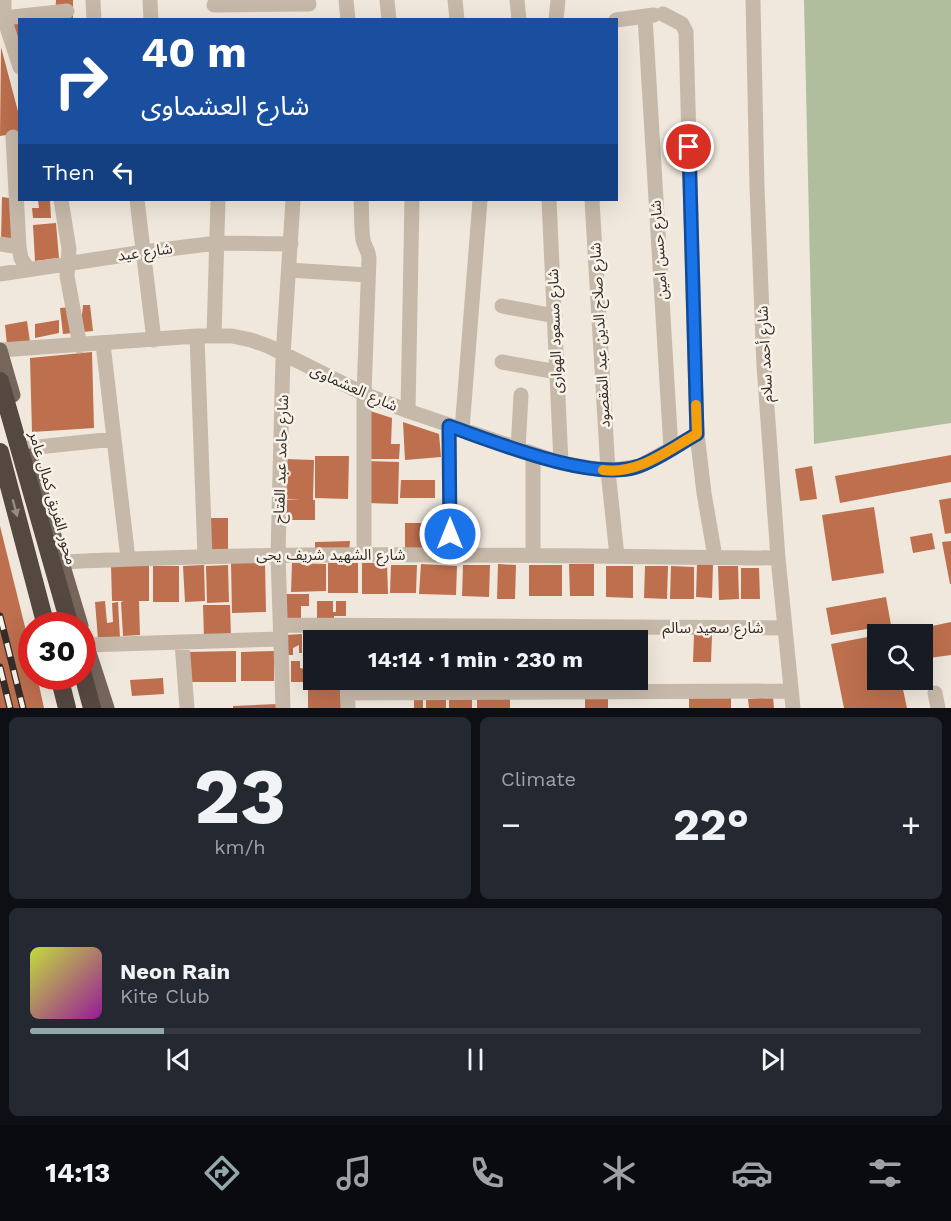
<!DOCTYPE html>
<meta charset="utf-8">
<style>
:root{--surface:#171b24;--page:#242831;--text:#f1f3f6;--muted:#9ea1a6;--line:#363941;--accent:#93a8ad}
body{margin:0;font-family:"Work Sans","Noto Sans Arabic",sans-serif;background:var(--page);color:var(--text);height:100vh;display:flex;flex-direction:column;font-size:22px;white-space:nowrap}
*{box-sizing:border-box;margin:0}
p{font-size:20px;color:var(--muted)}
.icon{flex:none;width:33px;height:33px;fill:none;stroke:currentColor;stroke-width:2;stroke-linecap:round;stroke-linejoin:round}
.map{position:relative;height:708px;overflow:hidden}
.panel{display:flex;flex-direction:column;gap:9px;padding:9px;background:#0d0f14;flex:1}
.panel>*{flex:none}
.guide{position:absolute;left:18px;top:18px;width:600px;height:183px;border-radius:0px;box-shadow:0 6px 24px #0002;background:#1a4fa0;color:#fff;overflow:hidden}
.controls{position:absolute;left:867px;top:624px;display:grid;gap:12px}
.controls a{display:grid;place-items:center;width:66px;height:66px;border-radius:0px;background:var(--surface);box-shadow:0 6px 24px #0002;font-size:30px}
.speed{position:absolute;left:18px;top:612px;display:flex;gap:12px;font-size:30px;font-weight:700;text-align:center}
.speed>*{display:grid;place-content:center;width:78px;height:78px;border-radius:50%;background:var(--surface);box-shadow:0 6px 24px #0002;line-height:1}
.speed .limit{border:9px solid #d22;background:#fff;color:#111}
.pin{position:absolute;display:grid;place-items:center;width:51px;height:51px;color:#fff;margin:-26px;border:3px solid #fff;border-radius:50%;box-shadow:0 2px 6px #0007}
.me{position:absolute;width:66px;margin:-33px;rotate:0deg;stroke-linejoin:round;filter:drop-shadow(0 0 4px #0008)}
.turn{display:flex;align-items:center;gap:21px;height:126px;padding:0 24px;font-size:27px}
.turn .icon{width:78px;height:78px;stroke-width:2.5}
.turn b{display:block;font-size:42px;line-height:51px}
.then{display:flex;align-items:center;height:57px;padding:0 24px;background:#0003;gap:12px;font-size:22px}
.big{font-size:45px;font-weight:700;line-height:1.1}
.panel .tile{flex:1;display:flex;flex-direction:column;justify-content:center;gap:9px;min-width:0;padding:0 21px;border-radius:9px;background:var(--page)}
.panel .dial{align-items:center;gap:0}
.dial b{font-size:78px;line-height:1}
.song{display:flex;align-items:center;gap:18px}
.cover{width:72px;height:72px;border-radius:9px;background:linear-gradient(135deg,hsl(70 70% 55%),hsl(300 70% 35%))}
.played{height:6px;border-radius:3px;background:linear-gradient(90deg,var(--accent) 15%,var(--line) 15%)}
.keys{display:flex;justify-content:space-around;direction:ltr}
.heat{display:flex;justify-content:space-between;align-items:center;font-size:33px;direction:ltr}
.panel .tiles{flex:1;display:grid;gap:9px;grid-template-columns:1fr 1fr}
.tile:last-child{grid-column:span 2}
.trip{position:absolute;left:303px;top:630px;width:345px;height:60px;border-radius:0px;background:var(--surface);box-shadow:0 6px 24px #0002;font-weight:700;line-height:60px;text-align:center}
.dock{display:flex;height:96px;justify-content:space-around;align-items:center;background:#090b0e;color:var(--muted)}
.dock .icon{width:42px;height:42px}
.dock .current{color:var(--accent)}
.dock b{font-size:27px;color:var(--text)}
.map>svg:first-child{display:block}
</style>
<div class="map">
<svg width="951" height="708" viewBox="0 0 951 708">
<rect width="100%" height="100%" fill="#f0e8dd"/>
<path fill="#b1be9e" d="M 804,0 L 951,0 L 951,423 L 814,444 Z"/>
<path fill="#bd6f4e" d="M 56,0 L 73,0 L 73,20 L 61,20 L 61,17 L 55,16 Z
M 20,20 L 20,52 L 9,21 Z
M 1,47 L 20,119 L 20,133 L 0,136 Z
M 2,197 L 24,200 L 23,239 L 1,240 Z
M 38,200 L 50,200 L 51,218 L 33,218 L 32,208 L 39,208 Z
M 56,223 L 59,258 L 35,261 L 33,225 Z
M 83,305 L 90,305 L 93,331 L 63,334 L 60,308 L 71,307 L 82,315 Z
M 59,320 L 59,333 L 35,338 L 35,324 Z
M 27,321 L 30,342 L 7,345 L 5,325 Z
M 92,352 L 94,428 L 32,432 L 30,358 Z
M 367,410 L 392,418 L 391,444 L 400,444 L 399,459 L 366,459 L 366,443 L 374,443 L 366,443 Z
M 403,422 L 439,434 L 441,457 L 405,460 Z
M 951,455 L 951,482 L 840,503 L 835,476 Z
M 315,456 L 349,456 L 348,499 L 315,498 Z
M 285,459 L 314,460 L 313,500 L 315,500 L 315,520 L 282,520 L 282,500 L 300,500 L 284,499 Z
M 366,461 L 399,462 L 398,504 L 366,503 Z
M 812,466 L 817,499 L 800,501 L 795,469 Z
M 401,480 L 435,480 L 435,498 L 400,498 Z
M 951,498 L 951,533 L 945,534 L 939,500 Z
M 874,507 L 884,573 L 832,581 L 822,515 Z
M 206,518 L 228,518 L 228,552 L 206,552 Z
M 405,523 L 434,523 L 434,552 L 405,552 Z
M 0,526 L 32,655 L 32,676 L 37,676 L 44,708 L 0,708 Z
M 932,533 L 935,549 L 913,553 L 910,537 Z
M 350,541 L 349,551 L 315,552 L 315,542 Z
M 951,541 L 951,584 L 950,584 L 942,542 Z
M 265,562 L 266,612 L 232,613 L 231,563 Z
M 292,563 L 326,564 L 326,591 L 291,592 Z
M 328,563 L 358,563 L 358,593 L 328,593 Z
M 362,563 L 387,563 L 388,594 L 362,594 Z
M 421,564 L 457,566 L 456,595 L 419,594 Z
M 498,564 L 516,565 L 515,599 L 497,599 Z
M 569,564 L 594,564 L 594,596 L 570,596 Z
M 697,564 L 713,564 L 712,598 L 696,597 Z
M 204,565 L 205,601 L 185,602 L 183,566 Z
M 228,565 L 229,602 L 207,603 L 206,566 Z
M 391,565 L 417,565 L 416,593 L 390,593 Z
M 463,565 L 490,565 L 489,597 L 462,596 Z
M 529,565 L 562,565 L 562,596 L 529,596 Z
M 111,566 L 149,566 L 149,601 L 139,601 L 140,635 L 123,636 L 121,602 L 124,601 L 112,601 Z
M 153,566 L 179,566 L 179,602 L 153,602 Z
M 606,566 L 633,566 L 633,598 L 606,597 Z
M 645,566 L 668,566 L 667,599 L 644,598 Z
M 671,566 L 694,567 L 694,599 L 670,599 Z
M 718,566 L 738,566 L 739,599 L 719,600 Z
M 741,568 L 759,568 L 760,599 L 741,599 Z
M 284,594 L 309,594 L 309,606 L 301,606 L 301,618 L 284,623 Z
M 886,597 L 891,625 L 831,635 L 826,608 Z
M 105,601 L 107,623 L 113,622 L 112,603 L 118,602 L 120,638 L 98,639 L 95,602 Z
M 317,601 L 333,601 L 333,612 L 336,612 L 336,601 L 346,601 L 346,616 L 334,616 L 334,624 L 317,624 Z
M 203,605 L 230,605 L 231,638 L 204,639 Z
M 951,622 L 951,655 L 922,659 L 922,634 L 909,634 L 908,631 Z
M 302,634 L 302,653 L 299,653 L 299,645 L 293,648 L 293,655 L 286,655 L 285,635 Z
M 305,634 L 334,634 L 334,640 L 314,640 L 314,653 L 305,654 Z
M 393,634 L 393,640 L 372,640 L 372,635 Z
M 350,635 L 366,635 L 366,640 L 350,640 Z
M 694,635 L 712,635 L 711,662 L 693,662 Z
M 878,635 L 878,680 L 901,680 L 907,708 L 844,708 L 831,644 Z
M 236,651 L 236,682 L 188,682 L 187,652 Z
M 274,651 L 274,681 L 241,681 L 241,652 Z
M 307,656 L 314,656 L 315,682 L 291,682 L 291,661 L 300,661 L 300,668 L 306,669 Z
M 638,663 L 643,663 L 643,689 L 618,689 L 618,680 L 638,680 Z
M 163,678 L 164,694 L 132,696 L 130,680 Z
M 463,680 L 476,680 L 476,689 L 463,688 Z
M 540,680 L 561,680 L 561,688 L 541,689 Z
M 342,683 L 343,708 L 308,708 L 308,684 Z
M 585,695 L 608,696 L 608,708 L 585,708 Z
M 449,696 L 472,696 L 472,708 L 449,708 Z
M 510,696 L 510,708 L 477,708 L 477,697 Z
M 689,697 L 731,698 L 731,708 L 689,708 Z
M 773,697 L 774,708 L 749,708 L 748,699 Z
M 414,698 L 423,698 L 423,708 L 414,708 Z
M 426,698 L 446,698 L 446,708 L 426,708 Z
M 277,704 L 277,708 L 233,708 L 233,706 Z"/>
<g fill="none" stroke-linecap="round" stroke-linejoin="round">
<path stroke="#c7b9a9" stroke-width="15" d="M 4,0 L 4,18 L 20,67
M 93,0 L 94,20
M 150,0 L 151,20
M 346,0 L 348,20
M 387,0 L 389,20
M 455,0 L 457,20
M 517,0 L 519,20
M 753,0 L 757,187 L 764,366 L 778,558 L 793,708
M 214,5 L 309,4
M 663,14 L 682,24 L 686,32 L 697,434 L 704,493 L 715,557
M 645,16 L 671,449
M 4,18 L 67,11
M 556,20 L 558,0
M 616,20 L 654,15
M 13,137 L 19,247 L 21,258 L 28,269
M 61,200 L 69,249 L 67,276 L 80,346
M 137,200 L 154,340
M 361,200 C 362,213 361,227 363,240 C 365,248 369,251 369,259 L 364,394 L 364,555
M 549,200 L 561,463
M 592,200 L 608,471 L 617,556
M 0,244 L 19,247
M 289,270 L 368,275
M 0,274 L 144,252 L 217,243 L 291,244
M 502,306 L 555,316
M 197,336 L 205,557
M 214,336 L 218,200
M 103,344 L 128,559
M 0,350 L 197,336 L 232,336 L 251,340 L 268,346 L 364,394 L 408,411 L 561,463 L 608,471 L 640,466 L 697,434
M 502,362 L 557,372
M 408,411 L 412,200
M 449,426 L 450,555
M 462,430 L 480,200
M 28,448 L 114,439
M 518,449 L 521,395
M 533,454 L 533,555
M 63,562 C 301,550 540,556 778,558
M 281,625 L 785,628
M 182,643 L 187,708
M 86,645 L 281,639
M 347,680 L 348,708
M 348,693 L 791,691
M 935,693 L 938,708
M 283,708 L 278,555 L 283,355 L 293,200"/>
<path stroke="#76655b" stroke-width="15" d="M 0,350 L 13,395
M 30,456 L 81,626
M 82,631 L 107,708"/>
<path stroke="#554840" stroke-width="18" d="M 0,381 L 70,626
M 0,452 L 46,626
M 82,671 L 92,708
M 59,676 L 67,708"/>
<g stroke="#352d29" stroke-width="7">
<path id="rail" d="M 0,616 L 23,708
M 0,667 L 10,708"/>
</g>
<use href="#rail" stroke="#f8f2e9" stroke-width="4.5" stroke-dasharray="14" stroke-linecap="butt"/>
</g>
<defs><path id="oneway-solid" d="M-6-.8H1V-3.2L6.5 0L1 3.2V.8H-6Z" transform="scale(1.5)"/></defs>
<use fill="#968c84" href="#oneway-solid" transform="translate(15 508) rotate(75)"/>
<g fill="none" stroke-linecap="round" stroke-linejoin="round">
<g stroke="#114b97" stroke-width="15">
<path id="route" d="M 450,534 L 449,426 C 495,442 590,481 636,467 C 656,461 679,444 697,434 L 689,147"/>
</g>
<use href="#route" stroke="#1a73e8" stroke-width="10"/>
<path stroke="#f59e0b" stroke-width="10" d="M 603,470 C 638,475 668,450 697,434 L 696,405"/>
</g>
<g text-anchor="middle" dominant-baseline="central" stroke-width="5" stroke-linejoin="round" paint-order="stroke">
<g font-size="15" fill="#352d29" stroke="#f8f2e9">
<text transform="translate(659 250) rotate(-94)">شارع حسن امين</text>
<text transform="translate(145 252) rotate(-8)">شارع عيد</text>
<text transform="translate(555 331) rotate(-92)">شارع مسعود الهوارى</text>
<text transform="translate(600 335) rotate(-93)">شارع صلاح الدين عبد المقصود</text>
<text transform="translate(765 354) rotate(-93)">شارع أحمد سلام</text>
<text transform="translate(354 388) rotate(24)">شارع العشماوى</text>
<text transform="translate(281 459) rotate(-88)">شارع حامد عبد الفتاح</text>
<text transform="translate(53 498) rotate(74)">محور الفريق كمال عامر</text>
<text x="331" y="555">شارع الشهيد شريف يحى</text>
<text x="713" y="628">شارع سعيد سالم</text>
</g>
</g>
</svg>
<div class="controls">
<a><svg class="icon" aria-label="search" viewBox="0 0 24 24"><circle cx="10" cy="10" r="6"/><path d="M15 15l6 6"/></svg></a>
</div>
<div class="speed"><div class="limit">30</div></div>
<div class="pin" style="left:689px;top:147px;background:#d93025"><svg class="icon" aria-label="arrive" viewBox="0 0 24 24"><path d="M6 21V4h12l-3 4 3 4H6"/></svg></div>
<svg class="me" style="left:450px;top:534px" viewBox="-20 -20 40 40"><circle r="17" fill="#1a73e8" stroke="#fff" stroke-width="3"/><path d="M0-11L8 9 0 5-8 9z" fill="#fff"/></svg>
<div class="trip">14:14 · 1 min · 230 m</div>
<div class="guide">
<div class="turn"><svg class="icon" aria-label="right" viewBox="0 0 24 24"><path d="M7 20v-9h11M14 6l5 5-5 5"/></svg><div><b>40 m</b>شارع العشماوى</div></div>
<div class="then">Then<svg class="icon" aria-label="left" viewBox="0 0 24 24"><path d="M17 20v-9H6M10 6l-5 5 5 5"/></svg></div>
</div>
</div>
<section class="panel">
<div class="tiles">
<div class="tile dial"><b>23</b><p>km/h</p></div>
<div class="tile"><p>Climate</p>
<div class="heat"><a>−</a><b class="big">22°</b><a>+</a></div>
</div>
<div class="tile">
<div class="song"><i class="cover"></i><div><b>Neon Rain</b><p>Kite Club</p></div></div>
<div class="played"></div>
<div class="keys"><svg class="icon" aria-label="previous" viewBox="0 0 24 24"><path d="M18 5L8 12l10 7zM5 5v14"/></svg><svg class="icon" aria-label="pause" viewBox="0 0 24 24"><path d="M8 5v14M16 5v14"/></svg><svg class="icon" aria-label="next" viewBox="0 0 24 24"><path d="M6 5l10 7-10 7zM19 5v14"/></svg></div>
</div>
</div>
</section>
<nav class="dock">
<b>14:13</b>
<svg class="icon current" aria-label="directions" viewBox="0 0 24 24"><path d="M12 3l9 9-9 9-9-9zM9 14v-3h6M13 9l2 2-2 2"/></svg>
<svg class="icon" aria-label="music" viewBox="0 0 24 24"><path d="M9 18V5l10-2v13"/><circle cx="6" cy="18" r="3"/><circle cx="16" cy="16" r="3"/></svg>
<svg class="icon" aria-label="phone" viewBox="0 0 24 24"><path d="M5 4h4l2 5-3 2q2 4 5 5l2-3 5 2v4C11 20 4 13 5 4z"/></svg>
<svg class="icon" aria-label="climate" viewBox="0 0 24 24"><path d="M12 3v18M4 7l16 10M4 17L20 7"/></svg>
<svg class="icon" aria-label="car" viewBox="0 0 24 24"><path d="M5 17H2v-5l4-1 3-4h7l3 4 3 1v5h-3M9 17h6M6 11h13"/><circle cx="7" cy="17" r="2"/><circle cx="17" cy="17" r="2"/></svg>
<svg class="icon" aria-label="filters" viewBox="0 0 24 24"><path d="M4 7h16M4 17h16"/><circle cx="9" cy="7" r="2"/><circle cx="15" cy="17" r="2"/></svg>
</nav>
